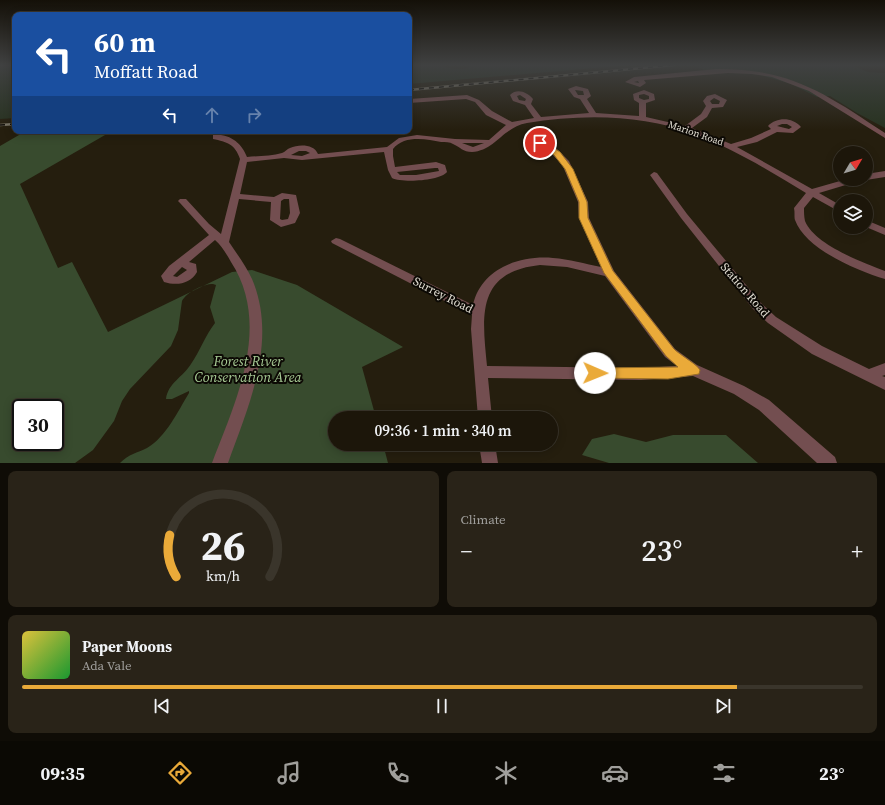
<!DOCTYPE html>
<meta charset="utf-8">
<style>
:root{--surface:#1c160a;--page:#292318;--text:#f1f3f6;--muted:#a09f9c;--line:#3a352b;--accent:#eaaa39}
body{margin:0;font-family:"Source Serif 4",serif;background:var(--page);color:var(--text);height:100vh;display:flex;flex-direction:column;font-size:15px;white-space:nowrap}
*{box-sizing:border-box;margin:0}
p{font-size:13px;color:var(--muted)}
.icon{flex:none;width:22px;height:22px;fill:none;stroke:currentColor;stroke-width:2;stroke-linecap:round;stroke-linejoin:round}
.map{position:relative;height:463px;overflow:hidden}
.drawer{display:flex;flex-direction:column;gap:8px;padding:8px;background:#0f0c06;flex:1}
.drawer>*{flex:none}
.hud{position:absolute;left:12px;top:12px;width:400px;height:122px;border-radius:8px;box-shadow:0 2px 10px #0003,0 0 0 1px var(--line);background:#1a4fa0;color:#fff;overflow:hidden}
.needle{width:26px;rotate:52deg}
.controls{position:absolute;left:833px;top:146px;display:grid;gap:8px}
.controls a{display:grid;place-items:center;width:40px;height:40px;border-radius:50%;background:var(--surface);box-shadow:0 2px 10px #0003,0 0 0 1px var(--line);font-size:20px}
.speed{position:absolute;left:12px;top:399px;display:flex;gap:8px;font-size:20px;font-weight:700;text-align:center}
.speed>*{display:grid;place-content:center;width:52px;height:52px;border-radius:50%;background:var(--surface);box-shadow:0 2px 10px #0003,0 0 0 1px var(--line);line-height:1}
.speed .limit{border:2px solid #111;border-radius:6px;background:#fff;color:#111}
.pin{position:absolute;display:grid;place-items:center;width:34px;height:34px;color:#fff;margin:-17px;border:2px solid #fff;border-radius:50%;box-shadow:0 1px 4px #0007}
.me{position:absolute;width:44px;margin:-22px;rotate:91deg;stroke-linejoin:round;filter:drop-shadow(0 0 3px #0008)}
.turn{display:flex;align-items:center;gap:14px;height:84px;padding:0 16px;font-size:18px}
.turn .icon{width:52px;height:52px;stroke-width:2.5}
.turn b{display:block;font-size:28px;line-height:34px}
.lanes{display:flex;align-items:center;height:38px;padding:0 16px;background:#0003;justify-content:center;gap:20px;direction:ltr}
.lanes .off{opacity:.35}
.big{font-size:30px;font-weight:600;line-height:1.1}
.drawer .card{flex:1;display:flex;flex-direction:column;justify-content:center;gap:6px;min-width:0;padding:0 14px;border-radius:8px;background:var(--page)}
.drawer .dial{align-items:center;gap:0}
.dial svg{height:104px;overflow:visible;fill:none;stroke:var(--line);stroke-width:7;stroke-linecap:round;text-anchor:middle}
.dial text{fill:var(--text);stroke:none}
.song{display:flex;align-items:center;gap:12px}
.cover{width:48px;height:48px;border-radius:6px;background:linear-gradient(135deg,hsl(50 70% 55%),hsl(130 70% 35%))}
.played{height:4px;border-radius:2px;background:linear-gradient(90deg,var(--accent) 85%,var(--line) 85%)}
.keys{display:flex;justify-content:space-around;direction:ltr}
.heat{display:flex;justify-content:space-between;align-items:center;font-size:22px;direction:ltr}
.drawer .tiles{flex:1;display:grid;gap:8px;grid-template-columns:1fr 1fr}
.card:last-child{grid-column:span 2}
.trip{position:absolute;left:328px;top:411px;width:230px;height:40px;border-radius:20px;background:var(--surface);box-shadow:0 2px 10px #0003,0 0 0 1px var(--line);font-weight:600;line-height:40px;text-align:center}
.tab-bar{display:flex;height:64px;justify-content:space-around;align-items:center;background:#0b0904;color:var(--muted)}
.tab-bar .icon{width:28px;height:28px}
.tab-bar .selected{color:var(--accent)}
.tab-bar b{font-size:18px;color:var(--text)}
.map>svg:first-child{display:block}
</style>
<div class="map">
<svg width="885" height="463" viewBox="0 0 885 463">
<rect width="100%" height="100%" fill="#251e0e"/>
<path fill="#273220" d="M 0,65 L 15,65 L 15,118 L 0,119 Z
M 409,65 C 418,65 426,64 435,65 C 445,66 465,73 471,65 L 630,65 L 409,84 Z
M 719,65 L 852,65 L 868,72 L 885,73 L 885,128 L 857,113 L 830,96 L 817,97 L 791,84 L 747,71 L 734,69 L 704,70 L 697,67 Z"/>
<path fill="#384b2e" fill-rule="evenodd" d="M 49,131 L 112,131 L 20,184 L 58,268 L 72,262 L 108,332 L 232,272 L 252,270 L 297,285 L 403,347 L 362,367 L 376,418 L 335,418 L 335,444 L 383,444 L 388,463 L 120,463 C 129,454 137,453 147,448 C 166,437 178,411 189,393 L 189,391 L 172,399 L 166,399 C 168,383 183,377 191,364 C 200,351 205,336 215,323 L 210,307 L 216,285 L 213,284 C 203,284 187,292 182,301 L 178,330 L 171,346 L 130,389 L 122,401 L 114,421 L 93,450 L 75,463 L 0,463 L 0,146 L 19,135 ZM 21,408 L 55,408 L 55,442 L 21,442 Z
M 614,434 L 646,442 L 673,435 L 726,435 L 758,463 L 609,463 L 582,455 L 592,439 Z"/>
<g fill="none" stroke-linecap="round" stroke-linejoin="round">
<path fill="#734e50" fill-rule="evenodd" d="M 716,69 C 790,68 826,94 885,133 L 885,138 L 809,91 L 772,77 L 752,74 L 728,73 L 644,80 L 646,83 L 640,87 L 625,82 L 634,77 ZM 638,81 L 639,83 L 634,82 Z
M 576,86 L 588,89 L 591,96 L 587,99 L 596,113 L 639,116 L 639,103 L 634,100 L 633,94 L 644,90 L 654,94 L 655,100 L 646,103 L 646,117 L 685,126 L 701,114 L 706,106 L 703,101 L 707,96 L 715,94 L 727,100 L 723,107 L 712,108 L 707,117 L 692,128 L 731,144 L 751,138 L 771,129 L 768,126 C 777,117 792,117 801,127 L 793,133 L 777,132 L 757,142 L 737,147 L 812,189 L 847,179 L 860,179 L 859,181 L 819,193 L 840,205 L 840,212 L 813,197 L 804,208 C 804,212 804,217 805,221 C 815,245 862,262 885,271 L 885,279 C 858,271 805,249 795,220 C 794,217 795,212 794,208 L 806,193 C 770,171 734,149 694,134 C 642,114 581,114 527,123 C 503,127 495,151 472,152 C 463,152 460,147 453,144 C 450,142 445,142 441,142 C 426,139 404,135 393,149 L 393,156 L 395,167 L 436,162 L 445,165 L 447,172 C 440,181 402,183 392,178 L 388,170 L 384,152 L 302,160 L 284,158 L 247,162 L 240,194 L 274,197 L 282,193 L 296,195 L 300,213 L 295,223 L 281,227 L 270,220 L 271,202 L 239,199 L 229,242 C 237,254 246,266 252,279 C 278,340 249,405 228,463 L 212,463 C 236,401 272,325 231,262 C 227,255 222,246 215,240 L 189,262 L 196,264 L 197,272 C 190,284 177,286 164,282 L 161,276 L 169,266 L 209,235 L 180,203 L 178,201 L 180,199 L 186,199 L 209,224 L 221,234 L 240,159 C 235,144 227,142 213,139 L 213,135 C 229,133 242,143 247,157 C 258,156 272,156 282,153 C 285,152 287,149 290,148 C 299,144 314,144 318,154 L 387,147 L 399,138 L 417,135 L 455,139 L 489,140 L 506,125 L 486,115 L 475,102 L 466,99 L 409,103 L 409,99 L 467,95 L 479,100 L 492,111 L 512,122 L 534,118 L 525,105 L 513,101 L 510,95 C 517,88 527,92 533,99 L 531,104 L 541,117 L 589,113 L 580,99 L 574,97 L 568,89 ZM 575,90 L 583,91 L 584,95 L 578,95 ZM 644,94 L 649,96 L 649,99 L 644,100 L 639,98 L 639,95 ZM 520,95 L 526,99 L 525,101 L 519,100 L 517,96 ZM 714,98 L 720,101 L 719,104 L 712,104 L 710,101 ZM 782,124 L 787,124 L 792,127 L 789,129 L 777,126 ZM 462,143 L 484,143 L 473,147 ZM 299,151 L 306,151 L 310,153 L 302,156 L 291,155 ZM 435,168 L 438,168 L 439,171 L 416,175 L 400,175 L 397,172 ZM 284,199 L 289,199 L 290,213 L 288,219 L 282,220 L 280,219 L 281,201 ZM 182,267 L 187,270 L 177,277 L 173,276 Z
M 528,137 L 534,137 L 555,147 L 569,161 L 588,202 L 589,218 L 614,271 L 675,349 L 697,365 L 744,386 L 769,400 L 835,457 L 837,463 L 817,463 L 759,410 L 734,394 L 693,376 L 641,380 L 488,378 L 492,418 L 478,418 L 471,329 L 472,315 L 332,243 L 331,241 L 336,238 L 340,239 L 473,305 C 481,269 519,255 553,258 C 569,259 585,264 601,267 L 579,218 L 578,202 L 562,164 L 549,151 L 528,141 ZM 540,265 L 567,267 L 605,276 L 665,357 L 677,366 L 641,368 L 487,366 C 482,316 476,272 540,265 Z
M 885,171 L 885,177 L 866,180 L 864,179 L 866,179 L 866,174 Z
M 654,172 L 657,173 L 687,214 L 761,303 L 776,317 L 822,346 L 869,369 L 885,363 L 885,375 L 882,376 L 885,377 L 885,390 L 812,354 L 768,323 L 753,309 L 681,218 L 650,175 Z
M 866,220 L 885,228 L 885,235 L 866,227 Z
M 479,444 L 495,444 L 498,463 L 482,463 Z"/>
<g stroke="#7c7668" stroke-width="2.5">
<path id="rail" d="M 409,90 L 674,65
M 0,125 L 15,124"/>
</g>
<use href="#rail" stroke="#0c0904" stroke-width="1.5" stroke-dasharray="5" stroke-linecap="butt"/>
</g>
<linearGradient id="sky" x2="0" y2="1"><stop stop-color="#141008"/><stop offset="0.5" stop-color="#404141"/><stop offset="1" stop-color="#404141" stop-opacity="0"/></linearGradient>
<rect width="885" height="130" fill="url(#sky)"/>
<path fill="#eaaa39" stroke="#986e25" d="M 538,141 L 543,141 L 560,152 L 573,169 L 587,202 L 588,218 L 613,271 L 674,349 C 680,355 698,365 700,370 L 699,374 L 668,379 L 595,378 L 591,377 L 589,373 L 591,369 L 595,368 L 678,367 L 666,356 L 604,273 L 579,218 L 579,202 L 565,169 L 554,155 L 538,144 Z"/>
<g text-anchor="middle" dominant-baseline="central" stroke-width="4" stroke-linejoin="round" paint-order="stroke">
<g font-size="10" fill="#e1ddd2" stroke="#0c0904">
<text transform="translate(696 133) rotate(19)">Marion Road</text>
</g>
<g font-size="12" fill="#e1ddd2" stroke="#0c0904">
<text transform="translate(745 290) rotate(49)">Station Road</text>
<text transform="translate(443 295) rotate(27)">Surrey Road</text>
</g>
<g font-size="14" font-style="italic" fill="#a8cc96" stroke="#0c0904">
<text x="248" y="361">Forest River<tspan x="248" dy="16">Conservation Area</tspan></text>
</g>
</g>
</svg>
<div class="controls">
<a><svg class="needle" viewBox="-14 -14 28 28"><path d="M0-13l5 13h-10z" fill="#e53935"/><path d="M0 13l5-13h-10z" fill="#a09f9c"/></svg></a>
<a><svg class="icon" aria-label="layers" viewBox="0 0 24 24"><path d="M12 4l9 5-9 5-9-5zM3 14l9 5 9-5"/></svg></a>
</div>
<div class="speed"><div class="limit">30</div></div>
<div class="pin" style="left:540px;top:143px;background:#d93025"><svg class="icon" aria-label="arrive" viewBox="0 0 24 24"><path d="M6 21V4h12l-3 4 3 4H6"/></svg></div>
<svg class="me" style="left:595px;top:373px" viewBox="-20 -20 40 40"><circle r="19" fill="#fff"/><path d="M0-13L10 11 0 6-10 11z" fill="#eaaa39"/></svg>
<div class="trip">09:36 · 1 min · 340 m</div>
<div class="hud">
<div class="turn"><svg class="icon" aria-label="left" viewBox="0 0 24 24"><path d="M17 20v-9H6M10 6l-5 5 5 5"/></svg><div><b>60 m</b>Moffatt Road</div></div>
<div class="lanes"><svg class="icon" aria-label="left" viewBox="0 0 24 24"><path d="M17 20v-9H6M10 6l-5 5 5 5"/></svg><svg class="icon off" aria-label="ahead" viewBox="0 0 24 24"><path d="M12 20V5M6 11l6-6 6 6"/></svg><svg class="icon off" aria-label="right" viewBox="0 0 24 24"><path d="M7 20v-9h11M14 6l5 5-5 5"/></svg></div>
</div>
</div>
<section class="drawer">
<div class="tiles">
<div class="card dial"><svg viewBox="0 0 100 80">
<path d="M14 69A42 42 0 1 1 86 69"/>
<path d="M14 69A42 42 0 0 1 9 37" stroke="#eaaa39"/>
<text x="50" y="56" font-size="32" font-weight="700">26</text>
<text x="50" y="72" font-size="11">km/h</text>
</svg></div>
<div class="card"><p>Climate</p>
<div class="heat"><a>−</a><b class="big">23°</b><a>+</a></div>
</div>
<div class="card">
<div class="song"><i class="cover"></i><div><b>Paper Moons</b><p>Ada Vale</p></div></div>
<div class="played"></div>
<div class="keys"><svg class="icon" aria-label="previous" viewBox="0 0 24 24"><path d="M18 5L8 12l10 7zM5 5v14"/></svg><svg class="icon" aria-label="pause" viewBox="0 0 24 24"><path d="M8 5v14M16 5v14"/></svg><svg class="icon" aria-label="next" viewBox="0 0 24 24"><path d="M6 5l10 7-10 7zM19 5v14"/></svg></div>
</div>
</div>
</section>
<nav class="tab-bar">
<b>09:35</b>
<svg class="icon selected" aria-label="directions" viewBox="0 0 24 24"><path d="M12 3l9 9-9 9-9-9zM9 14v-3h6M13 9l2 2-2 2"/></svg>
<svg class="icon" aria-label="music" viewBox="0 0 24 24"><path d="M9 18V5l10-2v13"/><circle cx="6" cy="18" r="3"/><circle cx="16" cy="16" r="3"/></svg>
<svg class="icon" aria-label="phone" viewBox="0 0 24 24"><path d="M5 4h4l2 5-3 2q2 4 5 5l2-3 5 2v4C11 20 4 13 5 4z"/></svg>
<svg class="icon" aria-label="climate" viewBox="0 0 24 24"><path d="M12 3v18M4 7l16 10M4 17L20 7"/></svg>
<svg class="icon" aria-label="car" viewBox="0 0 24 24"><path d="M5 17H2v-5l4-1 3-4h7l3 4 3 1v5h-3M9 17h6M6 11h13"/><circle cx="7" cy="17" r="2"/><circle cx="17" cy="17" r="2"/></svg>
<svg class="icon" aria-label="filters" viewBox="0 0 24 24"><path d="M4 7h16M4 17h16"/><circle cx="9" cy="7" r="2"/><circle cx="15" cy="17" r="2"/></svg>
<b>23°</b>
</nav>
